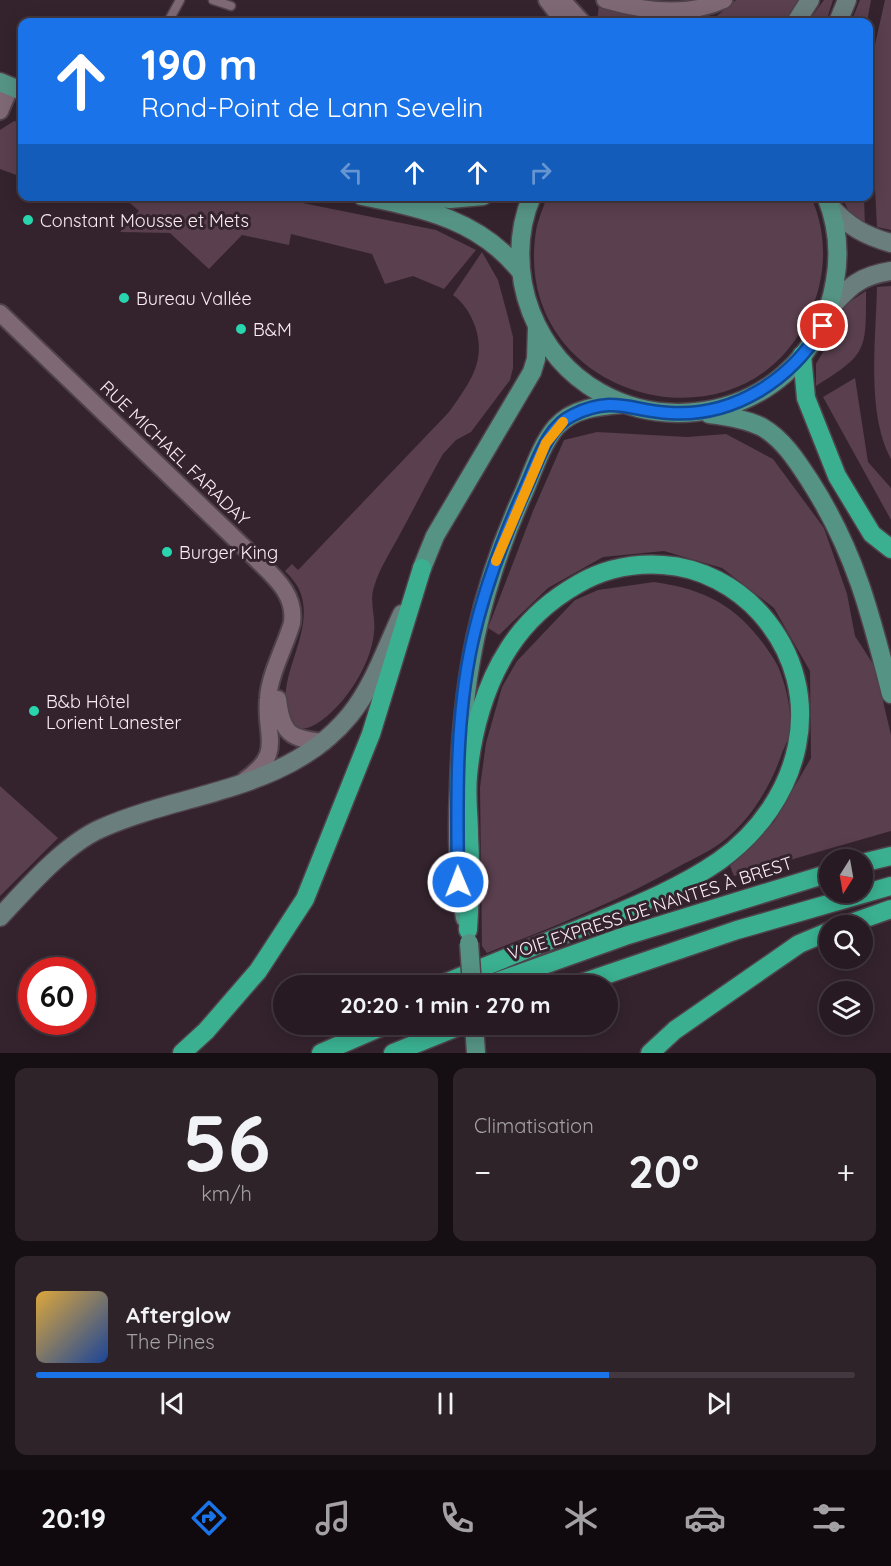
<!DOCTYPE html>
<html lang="fr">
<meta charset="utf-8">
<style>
:root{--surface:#271a22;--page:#2f232a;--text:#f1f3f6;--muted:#a4a1a5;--line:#433840;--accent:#1a73e8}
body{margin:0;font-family:Quicksand,sans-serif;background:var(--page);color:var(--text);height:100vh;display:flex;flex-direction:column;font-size:22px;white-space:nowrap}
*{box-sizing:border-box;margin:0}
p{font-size:20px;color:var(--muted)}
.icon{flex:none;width:33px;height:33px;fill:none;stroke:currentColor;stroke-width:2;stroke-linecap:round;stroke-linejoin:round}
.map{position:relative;height:1053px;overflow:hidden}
.drawer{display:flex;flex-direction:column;gap:15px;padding:15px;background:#150e13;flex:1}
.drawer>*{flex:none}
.top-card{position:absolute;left:18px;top:18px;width:855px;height:183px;border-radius:12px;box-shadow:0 3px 15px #0003,0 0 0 2px var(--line);background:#1a73e8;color:#fff;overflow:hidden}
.needle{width:39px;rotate:191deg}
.buttons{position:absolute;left:819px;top:849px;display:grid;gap:12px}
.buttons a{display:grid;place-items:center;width:54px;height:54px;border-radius:50%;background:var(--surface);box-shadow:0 3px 15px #0003,0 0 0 2px var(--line);font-size:30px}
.speed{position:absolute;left:18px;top:957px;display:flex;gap:12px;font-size:30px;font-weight:700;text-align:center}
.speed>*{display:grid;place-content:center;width:78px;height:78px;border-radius:50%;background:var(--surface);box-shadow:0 3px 15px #0003,0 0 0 2px var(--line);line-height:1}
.speed .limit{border:9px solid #d22;background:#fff;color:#111}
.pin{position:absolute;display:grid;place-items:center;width:51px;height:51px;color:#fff;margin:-26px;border:3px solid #fff;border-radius:50%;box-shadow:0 2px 6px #0007}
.me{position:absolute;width:66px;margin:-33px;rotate:359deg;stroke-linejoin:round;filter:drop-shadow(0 0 4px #0008)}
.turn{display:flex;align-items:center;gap:21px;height:126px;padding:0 24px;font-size:27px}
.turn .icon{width:78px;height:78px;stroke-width:2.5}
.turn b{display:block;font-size:42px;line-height:51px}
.lanes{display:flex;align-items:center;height:57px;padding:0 24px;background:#0003;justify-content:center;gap:30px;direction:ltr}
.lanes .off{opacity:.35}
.big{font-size:45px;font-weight:700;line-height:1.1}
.drawer .card{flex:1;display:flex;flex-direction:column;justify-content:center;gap:9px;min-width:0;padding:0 21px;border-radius:12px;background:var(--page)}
.drawer .dial{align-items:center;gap:0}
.dial b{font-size:78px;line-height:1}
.song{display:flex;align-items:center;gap:18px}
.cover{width:72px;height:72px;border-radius:9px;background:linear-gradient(135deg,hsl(40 70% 55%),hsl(220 70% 35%))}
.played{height:6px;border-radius:3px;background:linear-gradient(90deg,var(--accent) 70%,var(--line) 70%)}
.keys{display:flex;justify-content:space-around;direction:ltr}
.heat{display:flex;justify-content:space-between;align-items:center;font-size:33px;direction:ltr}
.drawer .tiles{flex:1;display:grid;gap:15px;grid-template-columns:1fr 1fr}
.card:last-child{grid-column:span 2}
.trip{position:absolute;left:273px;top:975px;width:345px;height:60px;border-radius:30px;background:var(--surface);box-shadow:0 3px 15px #0003,0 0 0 2px var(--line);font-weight:700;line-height:60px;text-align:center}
.dock{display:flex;height:96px;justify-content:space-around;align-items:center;background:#100a0e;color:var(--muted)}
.dock .icon{width:42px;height:42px}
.dock .active{color:var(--accent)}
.dock b{font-size:27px;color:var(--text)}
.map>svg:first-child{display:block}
</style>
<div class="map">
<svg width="891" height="1053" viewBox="0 0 891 1053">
<rect width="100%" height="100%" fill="#34232d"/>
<path fill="#5a3f4e" d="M 736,0 L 800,0 L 784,22 L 717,22 L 717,16 Z
M 824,0 L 833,0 L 826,22 L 808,22 Z
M 860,0 L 871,0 L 867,22 L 851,22 Z
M 885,0 L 891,0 L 891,230 L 877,227 L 869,71 Z
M 599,5 C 641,19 662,19 705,14 L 700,22 L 597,22 Z
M 14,121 L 22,122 L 22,177 L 0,169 L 0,130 Z
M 123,197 L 273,197 L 436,230 L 476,250 L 444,289 L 413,276 L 385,284 L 372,254 L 291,234 L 289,245 L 242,235 L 209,269 L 170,233 L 120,232 L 139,211 Z
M 547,197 L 811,197 C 826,230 827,268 814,303 C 755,467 509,402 536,231 C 538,220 543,208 547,197 Z
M 842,197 L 864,197 L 865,227 L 852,218 Z
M 482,252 L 498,280 L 508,317 L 513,337 L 513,368 L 510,380 L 471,432 L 456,440 L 443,454 C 428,480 415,507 400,534 C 391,551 379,569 374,587 C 369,602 376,617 374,632 C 372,665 340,714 310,727 C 300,731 292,726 289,717 C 273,677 318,632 299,589 C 296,583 290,576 285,571 L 292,564 L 298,570 L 302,566 L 449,412 C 469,383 487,362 475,326 C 470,313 464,303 453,295 Z
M 891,286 L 891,459 C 866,413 876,339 877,287 Z
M 866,291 C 866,350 868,354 816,386 L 816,364 L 834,333 L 845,305 Z
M 855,378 L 868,462 L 891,488 L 891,520 L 823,397 Z
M 597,432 L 687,437 L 726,434 L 773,459 L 824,528 L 847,594 L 855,636 L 875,667 L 891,735 L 891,831 L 734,876 L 730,866 L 774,822 L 811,758 L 810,671 L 774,608 L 722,568 L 664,551 L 603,557 L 548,588 L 499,635 L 488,628 L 533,511 L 564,440 Z
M 654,582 C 712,590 744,611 775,661 C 784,675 793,714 790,731 C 789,738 785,746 782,753 C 771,786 750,821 722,842 C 709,852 692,859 678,867 C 617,902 552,927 487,953 L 482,946 L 480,787 L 486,743 L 502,687 L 517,661 L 575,600 L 598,590 Z
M 0,786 L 58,838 L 0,896 Z"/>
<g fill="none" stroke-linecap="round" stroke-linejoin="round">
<g stroke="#50424a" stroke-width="11">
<path id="lane" d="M 213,0 L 231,6
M 168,22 L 180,0"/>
</g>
<g stroke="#50424a" stroke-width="20">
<path id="street" d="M 547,0 L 564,22
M 562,0 L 582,22
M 605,0 C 643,11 687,17 724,0
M 0,111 L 7,95
M 0,313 L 253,556 C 273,576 296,593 292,623 C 285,647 270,673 268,698 C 264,737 285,752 245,780
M 278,699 C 282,734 290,739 324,742"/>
</g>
<g stroke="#50424a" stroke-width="21">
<path id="secondary" d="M 796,22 L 810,0
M 838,22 L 847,0
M 830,206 C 848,226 865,236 891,243
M 829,309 C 850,286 859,276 891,271
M 0,917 C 28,887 65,844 102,828 C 186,791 288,791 350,715 C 374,685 386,648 402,614"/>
</g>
<g stroke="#50424a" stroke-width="21">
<path id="primary" d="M 0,82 L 22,91
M 362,196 C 425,209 480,220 521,272
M 428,196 L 450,199 L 483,196
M 532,196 C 516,232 517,276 531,312 C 590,461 809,440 835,281 C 840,253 837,223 826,196
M 709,414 C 726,416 746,419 762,427 C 783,439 797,461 810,481 C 855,551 871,615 891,694
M 422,568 L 435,536 L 532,372 L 536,359 L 537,328
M 465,918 C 457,874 457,831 459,787 C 462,678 479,591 524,492 C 533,471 541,445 556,427 C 573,408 599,406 623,404
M 474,1024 L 476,1053"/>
</g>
<g stroke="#50424a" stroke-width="21">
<path id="highway" d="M 802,355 L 806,398 L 837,476 L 872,534 L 891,549
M 862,863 L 891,856
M 843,926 L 891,909
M 438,986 C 485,966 533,947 581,928 C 627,909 677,890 719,861 C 801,803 831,694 761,614 C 737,587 701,567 663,565 C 633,563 604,569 578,584 C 550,600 527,620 509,648 C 485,685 472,732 468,776 C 466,795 469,816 469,835 C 471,867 470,898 468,930
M 485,986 L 625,936 L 830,873
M 573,986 L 737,930 L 891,886
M 182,1053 L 206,1031 L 258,971 L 305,899 L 371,734 L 422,568
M 321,1053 L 388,1024
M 393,1053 L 465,1024
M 650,1053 L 675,1030 L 799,944 L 830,931"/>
</g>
<use href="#lane" stroke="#7e6874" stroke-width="8"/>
<use href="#street" stroke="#7e6874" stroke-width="16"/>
<use href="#secondary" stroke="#6a7e7d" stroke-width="18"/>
<use href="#primary" stroke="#559385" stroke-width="18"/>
<use href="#highway" stroke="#3ab091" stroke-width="18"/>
<g stroke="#50424a" stroke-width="21" stroke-linecap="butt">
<path id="primary-bridge" d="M 469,943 L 472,986"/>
</g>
<use href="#primary-bridge" stroke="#559385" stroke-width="18"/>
</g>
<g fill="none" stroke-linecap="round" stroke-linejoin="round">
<g stroke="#114b97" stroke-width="15">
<path id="route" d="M 458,882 C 457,803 455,721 472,643 C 484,588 504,536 527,485 C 538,461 547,427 573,415 C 614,395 631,411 670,413 C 734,417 791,380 823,326"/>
</g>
<use href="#route" stroke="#1a73e8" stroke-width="10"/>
<path stroke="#f59e0b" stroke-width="10" d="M 496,561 L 546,443 L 563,422"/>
</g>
<g fill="#29d5ad" stroke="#34232d" stroke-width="2">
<circle cx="28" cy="220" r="6"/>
<circle cx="124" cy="298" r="6"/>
<circle cx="241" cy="329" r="6"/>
<circle cx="167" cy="552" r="6"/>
<circle cx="34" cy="711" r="6"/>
</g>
<g text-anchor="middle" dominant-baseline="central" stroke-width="6" stroke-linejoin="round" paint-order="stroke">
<g font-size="18" fill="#f9ecf3" stroke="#34232d" text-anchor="start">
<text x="40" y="220">Constant Mousse et Mets</text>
<text x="136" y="298">Bureau Vallée</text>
<text x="253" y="329">B&amp;M</text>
<text x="179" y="552">Burger King</text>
<text x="46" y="701">B&amp;b Hôtel<tspan x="46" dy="21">Lorient Lanester</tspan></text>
</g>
<g font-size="18" fill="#f9ecf3" stroke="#34232d">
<text transform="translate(175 453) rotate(44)">RUE MICHAEL FARADAY</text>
<text transform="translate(650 908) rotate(-18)">VOIE EXPRESS DE NANTES À BREST</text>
</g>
</g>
</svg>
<div class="buttons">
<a><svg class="needle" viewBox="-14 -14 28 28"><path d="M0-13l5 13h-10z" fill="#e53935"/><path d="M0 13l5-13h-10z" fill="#a4a1a5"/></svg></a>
<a><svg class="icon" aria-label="search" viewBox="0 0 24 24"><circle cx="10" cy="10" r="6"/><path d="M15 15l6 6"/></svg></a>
<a><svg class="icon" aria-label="layers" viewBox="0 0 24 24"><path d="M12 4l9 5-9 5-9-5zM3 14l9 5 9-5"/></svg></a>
</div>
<div class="speed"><div class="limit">60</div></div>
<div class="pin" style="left:823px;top:326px;background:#d93025"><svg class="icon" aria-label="arrive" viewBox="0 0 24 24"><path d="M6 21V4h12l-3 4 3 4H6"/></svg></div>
<svg class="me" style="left:458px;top:882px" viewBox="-20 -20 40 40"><circle r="17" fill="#1a73e8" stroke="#fff" stroke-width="3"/><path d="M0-11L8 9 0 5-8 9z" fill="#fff"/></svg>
<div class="trip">20:20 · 1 min · 270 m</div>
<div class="top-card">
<div class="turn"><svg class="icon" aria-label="ahead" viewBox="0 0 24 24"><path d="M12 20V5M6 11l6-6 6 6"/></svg><div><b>190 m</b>Rond-Point de Lann Sevelin</div></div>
<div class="lanes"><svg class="icon off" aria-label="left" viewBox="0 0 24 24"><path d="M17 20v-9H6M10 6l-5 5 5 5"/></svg><svg class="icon" aria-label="ahead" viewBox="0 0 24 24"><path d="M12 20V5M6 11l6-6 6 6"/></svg><svg class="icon" aria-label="ahead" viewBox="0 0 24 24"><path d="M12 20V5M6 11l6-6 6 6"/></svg><svg class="icon off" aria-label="right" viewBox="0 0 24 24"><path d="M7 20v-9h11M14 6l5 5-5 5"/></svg></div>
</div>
</div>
<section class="drawer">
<div class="tiles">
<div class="card dial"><b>56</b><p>km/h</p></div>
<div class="card"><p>Climatisation</p>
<div class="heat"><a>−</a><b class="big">20°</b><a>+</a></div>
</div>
<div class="card">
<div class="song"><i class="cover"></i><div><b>Afterglow</b><p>The Pines</p></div></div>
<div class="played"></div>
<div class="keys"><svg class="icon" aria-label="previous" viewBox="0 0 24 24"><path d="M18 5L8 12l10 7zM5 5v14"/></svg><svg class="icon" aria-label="pause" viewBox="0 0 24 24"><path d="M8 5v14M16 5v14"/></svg><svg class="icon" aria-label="next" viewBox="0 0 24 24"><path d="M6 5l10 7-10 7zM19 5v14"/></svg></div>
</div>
</div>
</section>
<nav class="dock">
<b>20:19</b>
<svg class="icon active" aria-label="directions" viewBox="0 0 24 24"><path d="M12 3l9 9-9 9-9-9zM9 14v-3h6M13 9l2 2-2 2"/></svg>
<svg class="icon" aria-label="music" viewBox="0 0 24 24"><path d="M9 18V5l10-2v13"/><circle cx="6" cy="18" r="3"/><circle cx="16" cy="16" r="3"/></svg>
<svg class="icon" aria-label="phone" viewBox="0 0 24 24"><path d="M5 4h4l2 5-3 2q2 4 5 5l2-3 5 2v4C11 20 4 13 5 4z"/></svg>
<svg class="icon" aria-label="climate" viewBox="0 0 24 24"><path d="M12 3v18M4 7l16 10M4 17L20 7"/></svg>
<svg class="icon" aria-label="car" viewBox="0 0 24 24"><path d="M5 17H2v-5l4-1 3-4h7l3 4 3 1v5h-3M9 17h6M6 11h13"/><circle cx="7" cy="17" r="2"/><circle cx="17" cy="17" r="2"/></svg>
<svg class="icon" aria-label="filters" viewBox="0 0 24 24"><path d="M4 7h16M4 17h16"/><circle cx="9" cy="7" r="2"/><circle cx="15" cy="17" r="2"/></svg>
</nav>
